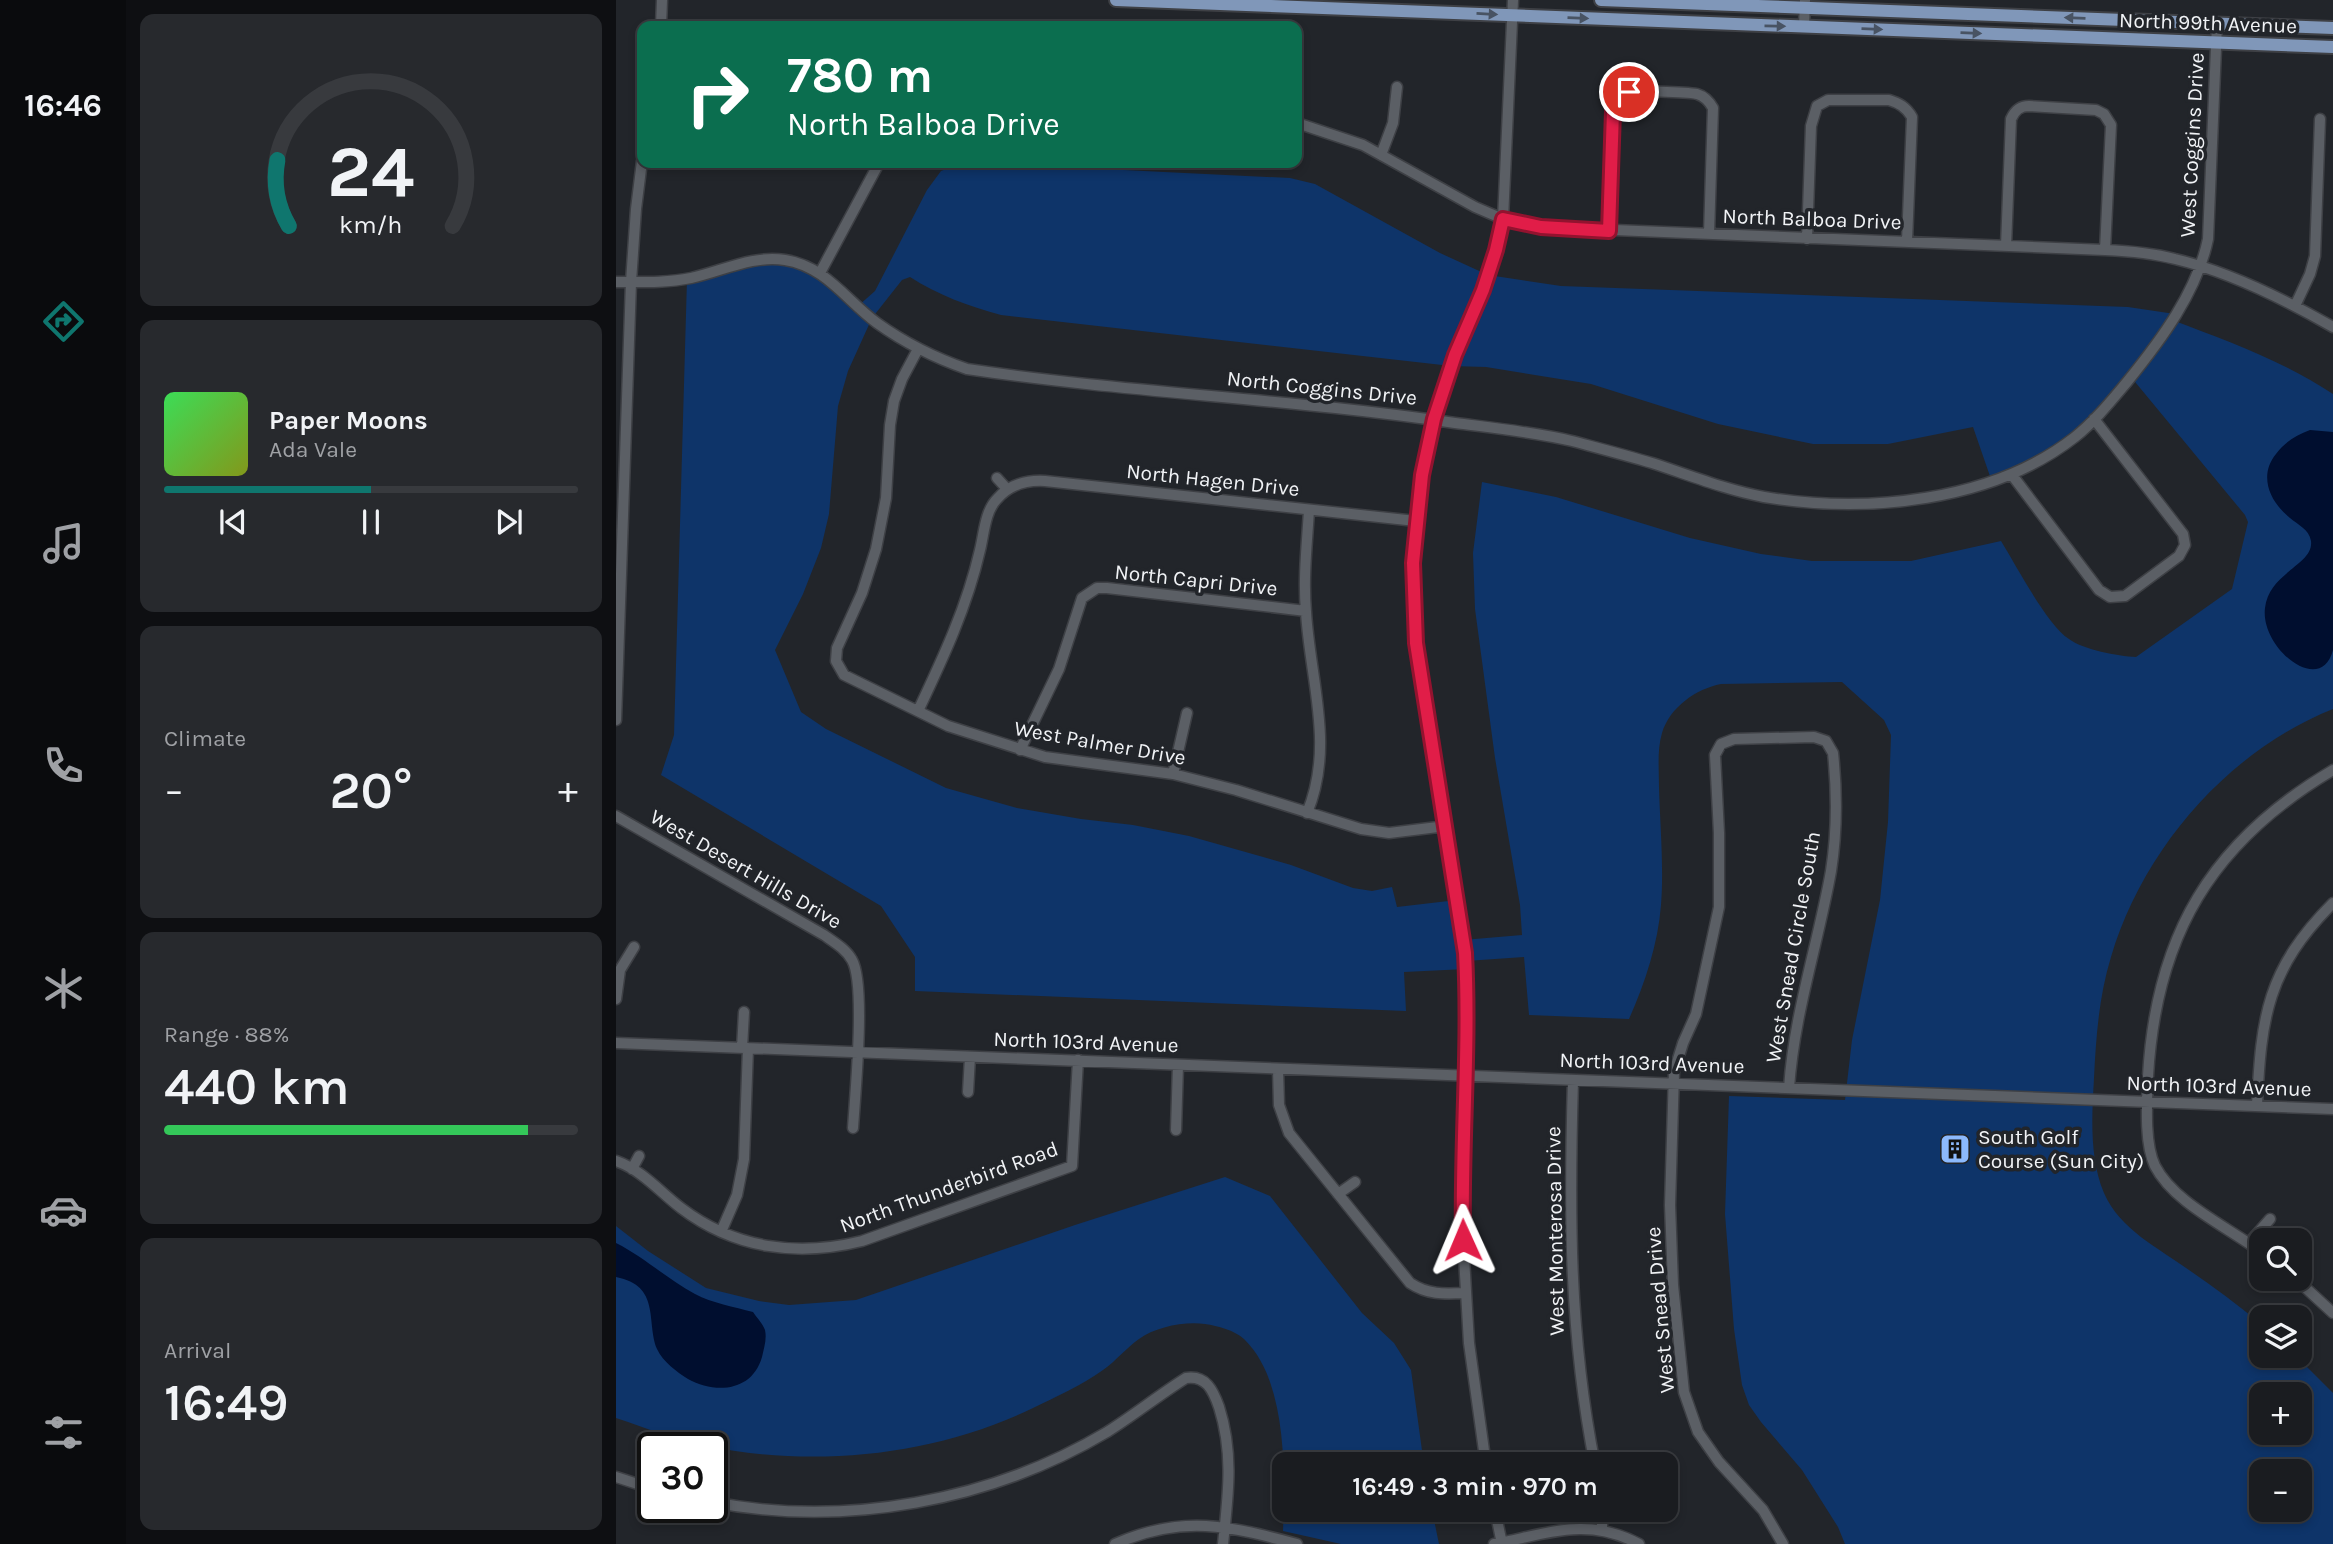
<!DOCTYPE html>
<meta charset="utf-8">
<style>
:root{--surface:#1a1c20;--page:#27292d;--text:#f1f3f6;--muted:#9fa1a5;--line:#383a3e;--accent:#0f766e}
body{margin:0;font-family:Karla,sans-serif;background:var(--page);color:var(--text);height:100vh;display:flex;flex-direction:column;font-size:26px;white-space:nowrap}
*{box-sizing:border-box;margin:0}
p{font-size:23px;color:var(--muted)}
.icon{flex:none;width:38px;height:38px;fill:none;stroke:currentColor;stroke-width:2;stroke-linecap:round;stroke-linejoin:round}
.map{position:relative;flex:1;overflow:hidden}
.side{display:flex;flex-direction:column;gap:14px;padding:14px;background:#0e0f12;width:490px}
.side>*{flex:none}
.banner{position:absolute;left:21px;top:21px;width:665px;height:147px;border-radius:14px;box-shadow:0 4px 10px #0003,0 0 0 2px var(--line);background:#0b6e4f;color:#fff;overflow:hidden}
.tools{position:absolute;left:1633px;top:1228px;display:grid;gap:14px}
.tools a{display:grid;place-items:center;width:63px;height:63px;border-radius:14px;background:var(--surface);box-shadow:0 4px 10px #0003,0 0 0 2px var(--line);font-size:35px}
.speed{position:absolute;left:21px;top:1432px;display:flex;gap:14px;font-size:35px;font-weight:700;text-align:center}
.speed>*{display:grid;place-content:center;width:91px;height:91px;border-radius:50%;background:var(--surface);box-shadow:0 4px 10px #0003,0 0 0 2px var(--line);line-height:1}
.speed .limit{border:4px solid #111;border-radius:10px;background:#fff;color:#111}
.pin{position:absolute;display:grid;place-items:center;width:60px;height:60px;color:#fff;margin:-30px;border:4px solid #fff;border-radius:50%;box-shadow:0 2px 7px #0007}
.me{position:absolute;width:77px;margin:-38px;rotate:359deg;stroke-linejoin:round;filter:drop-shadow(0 0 5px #0008)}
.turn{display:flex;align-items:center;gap:24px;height:147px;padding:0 35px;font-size:32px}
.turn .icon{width:91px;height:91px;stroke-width:2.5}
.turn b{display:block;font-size:49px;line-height:60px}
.big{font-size:52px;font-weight:600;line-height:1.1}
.side .tile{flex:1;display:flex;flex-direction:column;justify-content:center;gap:10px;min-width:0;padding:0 24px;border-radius:14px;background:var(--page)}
.side .dial{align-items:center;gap:0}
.dial svg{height:182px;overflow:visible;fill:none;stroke:var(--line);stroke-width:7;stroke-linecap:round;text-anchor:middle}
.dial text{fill:var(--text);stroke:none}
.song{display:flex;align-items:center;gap:21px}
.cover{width:84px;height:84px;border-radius:10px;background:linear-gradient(135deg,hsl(130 70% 55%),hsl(70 70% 35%))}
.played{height:7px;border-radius:4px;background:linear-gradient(90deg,var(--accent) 50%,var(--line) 50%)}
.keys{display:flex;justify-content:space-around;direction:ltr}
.heat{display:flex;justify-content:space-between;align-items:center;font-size:38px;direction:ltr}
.charge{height:10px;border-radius:5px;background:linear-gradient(90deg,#34c759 88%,var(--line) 0)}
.trip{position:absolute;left:656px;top:1452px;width:406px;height:70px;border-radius:14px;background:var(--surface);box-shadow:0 4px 10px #0003,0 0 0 2px var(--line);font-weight:600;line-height:70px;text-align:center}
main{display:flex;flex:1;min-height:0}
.menu{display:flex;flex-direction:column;width:126px;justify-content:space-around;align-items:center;background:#0a0b0d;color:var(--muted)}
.menu .icon{width:49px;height:49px}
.menu .active{color:var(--accent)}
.menu b{font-size:32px;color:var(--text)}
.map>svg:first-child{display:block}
</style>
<main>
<nav class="menu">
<b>16:46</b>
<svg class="icon active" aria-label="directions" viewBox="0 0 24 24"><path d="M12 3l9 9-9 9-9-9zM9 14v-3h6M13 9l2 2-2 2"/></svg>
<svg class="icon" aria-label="music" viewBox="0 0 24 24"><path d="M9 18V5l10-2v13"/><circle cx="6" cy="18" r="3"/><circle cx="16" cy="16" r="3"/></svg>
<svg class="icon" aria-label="phone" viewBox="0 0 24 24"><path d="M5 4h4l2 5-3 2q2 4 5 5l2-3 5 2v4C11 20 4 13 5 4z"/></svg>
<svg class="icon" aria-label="climate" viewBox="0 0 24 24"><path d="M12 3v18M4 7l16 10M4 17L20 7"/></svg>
<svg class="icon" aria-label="car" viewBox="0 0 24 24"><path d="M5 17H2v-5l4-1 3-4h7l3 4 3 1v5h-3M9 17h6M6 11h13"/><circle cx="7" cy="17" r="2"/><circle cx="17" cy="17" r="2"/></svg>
<svg class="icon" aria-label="filters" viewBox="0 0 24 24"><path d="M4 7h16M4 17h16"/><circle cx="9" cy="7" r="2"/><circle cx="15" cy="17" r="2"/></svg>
</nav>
<section class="side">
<div class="tile dial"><svg viewBox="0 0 100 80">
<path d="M14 69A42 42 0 1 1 86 69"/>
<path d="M14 69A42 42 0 0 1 9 40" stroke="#0f766e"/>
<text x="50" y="56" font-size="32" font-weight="700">24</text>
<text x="50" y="72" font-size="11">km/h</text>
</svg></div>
<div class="tile">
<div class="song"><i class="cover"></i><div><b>Paper Moons</b><p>Ada Vale</p></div></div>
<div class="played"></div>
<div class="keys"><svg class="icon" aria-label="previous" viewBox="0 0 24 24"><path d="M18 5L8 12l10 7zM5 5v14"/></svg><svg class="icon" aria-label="pause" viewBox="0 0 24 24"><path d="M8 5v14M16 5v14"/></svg><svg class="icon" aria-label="next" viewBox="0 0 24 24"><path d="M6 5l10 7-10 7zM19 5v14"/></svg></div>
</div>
<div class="tile"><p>Climate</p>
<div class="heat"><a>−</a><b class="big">20°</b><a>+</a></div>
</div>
<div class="tile"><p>Range · 88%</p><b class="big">440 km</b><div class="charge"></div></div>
<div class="tile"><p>Arrival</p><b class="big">16:49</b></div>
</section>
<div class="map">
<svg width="1717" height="1544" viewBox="0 0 1717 1544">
<rect width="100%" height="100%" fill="#22252a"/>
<path fill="#0e3469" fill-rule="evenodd" d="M 363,163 L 674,178 L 699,184 L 824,253 L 872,275 L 945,286 L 1512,307 L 1559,314 L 1556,320 C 1612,341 1667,361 1717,394 L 1717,709 C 1612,751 1527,849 1495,957 C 1483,996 1480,1037 1478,1078 C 1476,1115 1473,1157 1488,1193 C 1504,1230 1543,1248 1573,1270 C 1598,1287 1622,1305 1645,1324 L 1645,1356 L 1680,1356 L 1717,1393 L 1717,1544 L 1229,1544 L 1222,1527 L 1186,1470 L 1145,1422 L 1133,1405 L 1126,1385 L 1118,1329 L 1109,1214 L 1113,1096 L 1229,1100 L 1236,1040 L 1264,900 L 1272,822 L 1275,735 L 1268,720 L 1226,682 L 1105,684 C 1080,689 1054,707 1046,733 C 1041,750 1043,769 1043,787 C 1044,824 1048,868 1045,905 C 1042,944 1029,983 1013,1019 L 913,1015 L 908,957 L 850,961 L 850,969 L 788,972 L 790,1011 L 299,991 L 299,957 L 265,906 L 45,775 L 58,735 L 71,279 L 122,264 L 182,264 L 242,306 L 259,291 L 311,190 L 325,171 L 344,164 ZM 294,277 C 322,295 352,306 385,315 L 835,366 L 870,367 L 975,384 L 1102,424 L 1197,444 L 1272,444 L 1357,427 L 1376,482 L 1461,435 L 1515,377 L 1629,515 L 1632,522 L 1616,589 L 1520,657 C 1501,656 1468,650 1453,639 C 1431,625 1400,565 1385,541 L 1295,561 L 1196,561 L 1145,554 L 1074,538 L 940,497 L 866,482 L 857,553 L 859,609 L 879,758 L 904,905 L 906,935 L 847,940 L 841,900 L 781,907 L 776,887 L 756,891 L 737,888 L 675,865 L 573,836 L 517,825 L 465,819 L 401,808 L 330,788 L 210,729 L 185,712 L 159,650 L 187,594 L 205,548 L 213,514 L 222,406 L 232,371 L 256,318 L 286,280 ZM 1645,1395 L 1684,1395 L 1684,1433 L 1645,1433 ZM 1645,1472 L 1684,1472 L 1684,1510 L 1645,1510 Z
M 609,1177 L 654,1196 L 746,1313 L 778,1343 L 795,1370 L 808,1465 L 668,1465 L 668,1510 L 816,1510 L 823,1544 L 725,1544 L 667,1531 C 669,1476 672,1381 628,1339 C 618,1330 602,1326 589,1324 C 569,1321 539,1327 523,1339 C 510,1348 500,1361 487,1370 C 466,1385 440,1397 417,1408 C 318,1456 198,1468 91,1446 C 60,1440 30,1428 0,1418 L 0,1226 L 32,1251 L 90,1288 L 143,1301 L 173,1305 L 240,1300 L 459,1225 Z"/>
<path fill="#000e2f" d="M 1694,430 L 1717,432 L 1717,650 C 1705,697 1644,648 1649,608 C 1653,572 1698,565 1695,541 C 1693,529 1682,525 1674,518 C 1654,502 1642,476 1660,454 C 1669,442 1680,435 1694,430 Z
M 0,1243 C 28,1257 51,1279 79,1294 C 96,1303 118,1307 137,1312 C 141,1318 147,1324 149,1330 C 151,1339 148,1348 146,1357 C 136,1392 99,1394 72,1379 C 61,1372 47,1362 41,1349 C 30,1321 45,1286 0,1277 Z"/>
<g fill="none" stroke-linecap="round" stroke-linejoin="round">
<g stroke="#3e4045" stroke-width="13">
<path id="minor" d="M 45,26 L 46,0
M 1188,27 L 1189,0
M 681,123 L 747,145 L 859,207 L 887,219 L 925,227 L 1489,250 C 1513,251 1536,253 1559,259 C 1614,272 1668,299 1717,327
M 765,155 L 777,123 L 781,87
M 993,231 L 997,111 C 999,103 1000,97 1008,93 C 1016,90 1071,92 1081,94 C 1088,96 1093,101 1097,108 L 1093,234
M 1191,239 L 1195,126 L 1201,106 L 1212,100 L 1273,100 C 1283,103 1290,107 1296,117 L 1291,241
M 1390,246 L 1395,119 C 1399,110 1404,106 1413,106 L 1480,110 L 1488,114 L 1495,125 L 1489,250
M 204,273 L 263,163
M 0,282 C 25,282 50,283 75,278 C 107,271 136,255 169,260 C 209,266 230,300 261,323 C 289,343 319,358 351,369 C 513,393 678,399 839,423 C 878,428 918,432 956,441 C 982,448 1009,455 1036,463 C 1073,475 1110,490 1148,497 C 1250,514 1376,502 1459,437 C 1479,421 1495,401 1511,382 C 1545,340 1581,292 1592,239 L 1601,24
M 1679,306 L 1694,274 L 1699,256 L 1704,119
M 302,349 L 286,379 L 278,401 L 274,425 L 270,498 L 260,549 L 246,593 L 221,648 L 220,661 L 228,675 L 332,726 L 429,757 L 557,774 L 620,790 L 745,829 L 773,833 L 830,826
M 1396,475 L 1483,590 L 1494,597 L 1509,596 L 1563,556 L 1569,545 L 1567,534 L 1478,419
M 381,478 L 391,489
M 302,711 C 327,658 351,607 364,550 C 368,534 369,511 381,499 C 393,485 411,480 429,481 L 800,521
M 0,720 L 15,282 L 20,209 L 26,161
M 404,750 L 443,669 L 466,598 L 481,588 L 491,588 L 690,611
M 557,774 L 571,713
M 691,813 C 719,746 694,680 690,612 C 687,578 691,544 693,510
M 0,816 L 208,935 C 218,942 230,949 236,960 C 250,984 239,1095 237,1128
M 0,999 L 4,970 L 18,947
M 0,1043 L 1717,1109
M 126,1048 L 128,1012
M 662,1069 L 663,1105 L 673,1133 L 794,1283 C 812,1295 828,1294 849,1293
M 957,1080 C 953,1212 953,1334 979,1465
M 352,1092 L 354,1057
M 1641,1106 C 1645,1017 1651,969 1717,903
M 560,1130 L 562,1065
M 0,1161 C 26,1170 44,1192 65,1208 C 119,1249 182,1257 246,1241 L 456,1166 L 462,1060
M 16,1169 L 23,1156
M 722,1194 L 739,1182
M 105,1232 L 121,1195 L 128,1159 L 132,1048
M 1633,1243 L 1654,1219
M 1645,1252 C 1612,1227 1558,1203 1539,1166 C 1528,1143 1531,1102 1532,1076 C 1540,936 1595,842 1717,770
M 1680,1279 L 1717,1313
M 870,1465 L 853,1343 L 847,1240 L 846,1169 L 851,1041 L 849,953 L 800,643 L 797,563 L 805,475 L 818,420 L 839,355 L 868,290 L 887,219 L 897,0
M 0,1477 L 37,1489
M 96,1502 C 229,1528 375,1501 491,1432 C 518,1415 543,1395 570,1378 C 590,1375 597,1390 603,1407 C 618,1454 612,1496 607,1544
M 879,1510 L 886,1544
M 986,1510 L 986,1530
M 499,1544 C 567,1514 613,1526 681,1544
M 878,1544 C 931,1534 971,1516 1023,1544
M 1167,1544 L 1147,1510 L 1103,1462 L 1082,1432 L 1068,1392 L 1057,1285 L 1054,1205 L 1058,1072 L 1067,1043 L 1080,1014 L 1103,907 L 1103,833 L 1099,755 L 1105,744 L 1118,739 L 1198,737 L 1210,741 L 1217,753 C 1221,791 1221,833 1215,871 C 1202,944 1178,1014 1173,1088"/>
</g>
<g stroke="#3e4045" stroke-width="16">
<path id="major" d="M 500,0 L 1717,47
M 985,0 L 1717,28"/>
</g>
<use href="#minor" stroke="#5b5f65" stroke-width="10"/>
<use href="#major" stroke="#8097b9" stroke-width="12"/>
</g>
<defs><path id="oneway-solid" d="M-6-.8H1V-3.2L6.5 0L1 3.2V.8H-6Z" transform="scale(1.75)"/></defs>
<g fill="#485363">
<use href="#oneway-solid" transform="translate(871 14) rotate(3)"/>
<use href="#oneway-solid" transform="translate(962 18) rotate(2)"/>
<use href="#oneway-solid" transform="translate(1459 18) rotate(-178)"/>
<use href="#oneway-solid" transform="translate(1159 26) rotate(1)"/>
<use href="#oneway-solid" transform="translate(1256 29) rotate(2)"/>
<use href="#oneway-solid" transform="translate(1355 33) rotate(2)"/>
</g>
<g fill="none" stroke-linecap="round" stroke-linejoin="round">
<g stroke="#92132f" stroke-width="18">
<path id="route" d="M 847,1240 C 845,1144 854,1048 849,953 L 800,643 L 797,563 L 806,475 L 818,419 L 839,355 L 867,290 L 880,250 L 887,219 L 925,227 L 993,231 L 997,111 C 1000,100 1003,95 1013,92"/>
</g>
<use href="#route" stroke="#e11d48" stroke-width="12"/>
</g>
<defs>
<g id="building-square" transform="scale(1.575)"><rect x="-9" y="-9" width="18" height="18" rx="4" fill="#8cb9fc" stroke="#22252a"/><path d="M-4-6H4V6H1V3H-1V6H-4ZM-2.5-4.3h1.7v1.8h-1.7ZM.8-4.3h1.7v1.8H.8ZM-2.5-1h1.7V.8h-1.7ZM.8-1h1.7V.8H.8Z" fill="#111"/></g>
</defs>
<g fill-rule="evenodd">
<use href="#building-square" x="1339" y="1149"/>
</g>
<g text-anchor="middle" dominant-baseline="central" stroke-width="7" stroke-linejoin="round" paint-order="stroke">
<g font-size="21" fill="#f1f3f6" stroke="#22252a">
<text transform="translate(1592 23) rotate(2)">North 99th Avenue</text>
<text transform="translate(1576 145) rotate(-87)">West Coggins Drive</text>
<text transform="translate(1196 219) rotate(2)">North Balboa Drive</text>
<text transform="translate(706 388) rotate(6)">North Coggins Drive</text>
<text transform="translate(597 480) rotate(6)">North Hagen Drive</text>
<text transform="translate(580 580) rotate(6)">North Capri Drive</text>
<text transform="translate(484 743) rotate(10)">West Palmer Drive</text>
<text transform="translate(130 869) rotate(30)">West Desert Hills Drive</text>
<text transform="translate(1177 947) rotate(-80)">West Snead Circle South</text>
<text transform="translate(470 1042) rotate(2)">North 103rd Avenue</text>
<text transform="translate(1036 1063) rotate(2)">North 103rd Avenue</text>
<text transform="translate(1603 1086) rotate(2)">North 103rd Avenue</text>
<text transform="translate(333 1187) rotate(-20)">North Thunderbird Road</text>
<text transform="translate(939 1231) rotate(-91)">West Monterosa Drive</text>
<text transform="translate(1044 1310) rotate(-95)">West Snead Drive</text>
</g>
<g font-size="21" fill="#f1f3f6" stroke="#22252a" text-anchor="start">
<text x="1362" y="1137">South Golf<tspan x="1362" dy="24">Course (Sun City)</tspan></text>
</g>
</g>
</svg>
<div class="tools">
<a><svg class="icon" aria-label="search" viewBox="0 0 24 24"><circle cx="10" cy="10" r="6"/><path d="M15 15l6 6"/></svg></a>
<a><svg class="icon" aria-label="layers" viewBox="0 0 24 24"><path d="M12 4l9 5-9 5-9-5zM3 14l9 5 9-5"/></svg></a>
<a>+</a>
<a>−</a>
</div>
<div class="speed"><div class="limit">30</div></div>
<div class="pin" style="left:1013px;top:92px;background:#d93025"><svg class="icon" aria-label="arrive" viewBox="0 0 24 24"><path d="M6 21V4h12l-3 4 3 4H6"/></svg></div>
<svg class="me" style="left:847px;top:1240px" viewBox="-20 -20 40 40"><path d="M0-17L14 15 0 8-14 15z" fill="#e11d48" stroke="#fff" stroke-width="4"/></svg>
<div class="trip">16:49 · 3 min · 970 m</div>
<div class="banner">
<div class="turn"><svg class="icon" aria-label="right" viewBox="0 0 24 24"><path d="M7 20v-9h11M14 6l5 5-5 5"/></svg><div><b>780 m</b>North Balboa Drive</div></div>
</div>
</div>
</main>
